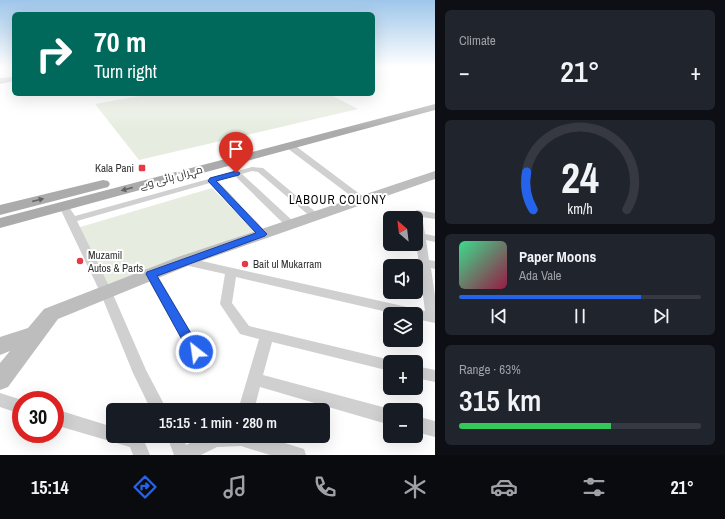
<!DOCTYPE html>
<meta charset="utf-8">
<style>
:root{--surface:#171b24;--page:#20242c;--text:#f1f3f6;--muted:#9ea1a6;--line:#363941;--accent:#2563eb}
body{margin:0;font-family:"Archivo Narrow",Cairo,sans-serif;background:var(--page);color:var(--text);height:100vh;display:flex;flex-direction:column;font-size:15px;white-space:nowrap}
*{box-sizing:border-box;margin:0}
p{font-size:13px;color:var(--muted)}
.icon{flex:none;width:22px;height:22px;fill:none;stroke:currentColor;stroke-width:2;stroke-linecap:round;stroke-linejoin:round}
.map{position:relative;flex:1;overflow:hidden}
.sheet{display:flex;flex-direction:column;gap:10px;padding:10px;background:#0d0f14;width:290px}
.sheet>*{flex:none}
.banner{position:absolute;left:12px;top:12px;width:363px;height:84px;border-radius:6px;box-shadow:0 4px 16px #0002;background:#00695c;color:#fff;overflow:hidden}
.needle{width:26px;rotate:332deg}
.fabs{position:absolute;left:383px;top:211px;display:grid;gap:8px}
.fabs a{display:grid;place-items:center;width:40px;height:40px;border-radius:6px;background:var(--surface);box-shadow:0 4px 16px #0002;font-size:20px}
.speed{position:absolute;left:12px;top:391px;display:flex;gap:8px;font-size:20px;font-weight:700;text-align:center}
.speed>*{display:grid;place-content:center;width:52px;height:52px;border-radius:50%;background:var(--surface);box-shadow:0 4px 16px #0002;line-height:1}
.speed .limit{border:6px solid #d22;background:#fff;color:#111}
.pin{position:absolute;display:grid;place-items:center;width:34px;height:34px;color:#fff;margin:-41px -17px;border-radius:50% 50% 50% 0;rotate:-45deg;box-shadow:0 0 4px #0007}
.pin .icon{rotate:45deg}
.me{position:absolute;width:44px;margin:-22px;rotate:330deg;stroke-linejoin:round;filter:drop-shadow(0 0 3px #0008)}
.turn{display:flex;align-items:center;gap:14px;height:84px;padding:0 16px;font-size:18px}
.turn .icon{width:52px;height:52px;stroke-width:2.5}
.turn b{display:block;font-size:28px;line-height:34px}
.big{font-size:30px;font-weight:600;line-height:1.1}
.sheet .widget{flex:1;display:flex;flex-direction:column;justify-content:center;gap:6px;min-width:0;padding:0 14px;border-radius:6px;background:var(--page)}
.sheet .dial{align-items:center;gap:0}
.dial svg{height:104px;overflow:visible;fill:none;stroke:var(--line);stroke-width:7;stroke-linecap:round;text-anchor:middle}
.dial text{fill:var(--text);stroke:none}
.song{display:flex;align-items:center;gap:12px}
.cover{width:48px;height:48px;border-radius:6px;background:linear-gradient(135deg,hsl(150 70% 55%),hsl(340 70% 35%))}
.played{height:4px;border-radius:2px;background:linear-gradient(90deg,var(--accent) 75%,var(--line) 75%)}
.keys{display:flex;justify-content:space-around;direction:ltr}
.heat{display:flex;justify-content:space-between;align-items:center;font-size:22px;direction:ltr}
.charge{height:6px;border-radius:3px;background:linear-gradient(90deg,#34c759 63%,var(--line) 0)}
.trip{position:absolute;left:106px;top:403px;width:224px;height:40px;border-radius:6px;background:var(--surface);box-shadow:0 4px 16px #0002;font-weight:600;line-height:40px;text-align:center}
.tab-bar{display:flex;height:64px;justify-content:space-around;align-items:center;background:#090b0e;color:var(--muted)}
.tab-bar .icon{width:28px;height:28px}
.tab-bar .active{color:var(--accent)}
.tab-bar b{font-size:18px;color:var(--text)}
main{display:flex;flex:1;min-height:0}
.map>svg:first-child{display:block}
</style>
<main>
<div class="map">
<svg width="435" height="455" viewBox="0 0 435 455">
<rect width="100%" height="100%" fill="#fff"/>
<path fill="#e6ecdf" d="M 151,94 L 329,94 L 358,109 L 139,160 L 95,104 Z
M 212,188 L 255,231 L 105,285 L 77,228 Z"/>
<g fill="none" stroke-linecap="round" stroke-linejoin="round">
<path fill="#d0d0d0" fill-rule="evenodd" d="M 287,144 L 293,144 L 365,198 L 367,200 L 365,202 L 359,202 L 287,148 Z
M 252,167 L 263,168 L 318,214 L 320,216 L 318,218 L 312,218 L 258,172 L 252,171 L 242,174 L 295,223 L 296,225 L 295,227 L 287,227 L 235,176 L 218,181 L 266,232 L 267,234 L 266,236 L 258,236 L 210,183 L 77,221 L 112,292 L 146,370 L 167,410 L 151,410 L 133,373 L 100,292 L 59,206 L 64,203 L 67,204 L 75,216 Z
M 417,210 L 435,213 L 435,219 L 422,217 L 425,234 L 435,236 L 435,242 L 426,240 L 429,260 L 435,261 L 435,269 L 431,268 L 435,296 L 435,323 L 416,319 L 416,314 L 396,314 L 236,277 L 232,303 L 249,326 L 395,361 L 396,362 L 390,362 L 390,371 L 272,342 L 263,375 L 390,409 L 392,410 L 390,410 L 390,425 L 260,387 L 254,410 L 238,410 L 259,339 L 240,334 L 220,304 L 225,274 L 180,264 L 178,261 L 180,258 L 184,257 L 425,311 L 416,242 L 416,218 L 413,218 L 412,213 Z
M 151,270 L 155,271 L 208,361 L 210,365 L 208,369 L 203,371 L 198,369 L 145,274 L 147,271 Z
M 416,366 L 435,370 L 435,382 L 416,378 Z
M 0,393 L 22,400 L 21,414 L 0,407 Z
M 55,409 L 113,427 L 113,436 L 142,436 L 150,455 L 133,455 L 130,447 L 55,425 Z
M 416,416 L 435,421 L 435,437 L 416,432 Z
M 167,436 L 183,436 L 186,445 L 204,436 L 262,436 L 304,449 L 306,455 L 270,455 L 241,446 L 217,447 L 201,455 L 174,455 Z"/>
<path fill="#bdbdbd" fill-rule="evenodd" d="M 14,77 L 14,81 L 0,84 L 0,78 Z
M 435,171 L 435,179 L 190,265 L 58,319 L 8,387 L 0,390 L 0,363 L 10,351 L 0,355 L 0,337 L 28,328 L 44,309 L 178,257 Z"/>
<path fill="#ababab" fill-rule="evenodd" d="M 435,104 L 435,110 L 0,228 L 0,218 Z
M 103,180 L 108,181 L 110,184 L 108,187 L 0,215 L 0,205 Z"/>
</g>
<defs><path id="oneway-solid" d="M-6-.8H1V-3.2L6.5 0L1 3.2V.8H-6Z"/></defs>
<g fill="#636363">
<use href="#oneway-solid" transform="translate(127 189) rotate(165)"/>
<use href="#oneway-solid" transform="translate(38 200) rotate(-14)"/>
</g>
<linearGradient id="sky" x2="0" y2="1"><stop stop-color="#9ec6ea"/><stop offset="0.51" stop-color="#fff"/><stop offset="1" stop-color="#fff" stop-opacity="0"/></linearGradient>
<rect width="435" height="131" fill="url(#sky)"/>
<path fill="#2563eb" stroke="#184099" d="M 236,171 L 240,173 L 239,175 L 216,181 L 265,232 L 267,234 L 265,236 L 157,276 L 202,352 L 200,356 L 196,357 L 191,356 L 146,274 L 147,272 L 256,233 L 208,181 L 210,178 Z"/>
<g fill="#e63946" stroke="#fff" stroke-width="1.5">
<rect x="138" y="164" width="8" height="8" rx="2"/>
<circle cx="80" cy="261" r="4"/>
<circle cx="245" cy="264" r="4"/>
</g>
<g text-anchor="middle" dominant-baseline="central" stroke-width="4" stroke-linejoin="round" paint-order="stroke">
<g font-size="11" fill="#333" stroke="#fff" text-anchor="start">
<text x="134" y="168" text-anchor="end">Kala Pani</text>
<text x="88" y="255">Muzamil<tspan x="88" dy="13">Autos &amp; Parts</tspan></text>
<text x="253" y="264">Bait ul Mukarram</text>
</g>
<g font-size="11" fill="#333" stroke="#fff">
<text transform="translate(171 177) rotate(-15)">مہران ہائی وے</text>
</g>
<g font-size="12" letter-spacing="1" fill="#000" stroke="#fff">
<text x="338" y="200">LABOUR COLONY</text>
</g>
</g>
</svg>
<div class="fabs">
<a><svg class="needle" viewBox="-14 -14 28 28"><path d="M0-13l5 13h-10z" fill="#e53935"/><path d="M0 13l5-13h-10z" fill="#9ea1a6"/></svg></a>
<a><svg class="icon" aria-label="sound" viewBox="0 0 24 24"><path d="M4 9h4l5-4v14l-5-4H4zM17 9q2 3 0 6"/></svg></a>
<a><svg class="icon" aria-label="layers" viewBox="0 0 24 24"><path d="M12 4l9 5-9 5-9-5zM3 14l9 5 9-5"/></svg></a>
<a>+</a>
<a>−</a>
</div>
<div class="speed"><div class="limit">30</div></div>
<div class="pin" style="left:236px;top:173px;background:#d93025"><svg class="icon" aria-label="arrive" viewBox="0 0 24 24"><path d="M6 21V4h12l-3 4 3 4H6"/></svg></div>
<svg class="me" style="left:196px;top:352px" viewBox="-20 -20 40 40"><circle r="17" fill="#2563eb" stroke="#fff" stroke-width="3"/><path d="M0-11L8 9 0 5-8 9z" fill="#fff"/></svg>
<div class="trip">15:15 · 1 min · 280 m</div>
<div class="banner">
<div class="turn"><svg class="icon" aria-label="right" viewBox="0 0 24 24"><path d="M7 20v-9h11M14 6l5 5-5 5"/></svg><div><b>70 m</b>Turn right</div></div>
</div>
</div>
<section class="sheet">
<div class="widget"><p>Climate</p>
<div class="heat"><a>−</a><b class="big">21°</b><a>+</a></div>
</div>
<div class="widget dial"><svg viewBox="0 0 100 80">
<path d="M14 69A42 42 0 1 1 86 69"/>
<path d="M14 69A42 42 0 0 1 9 40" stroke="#2563eb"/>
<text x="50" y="56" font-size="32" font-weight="700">24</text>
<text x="50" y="72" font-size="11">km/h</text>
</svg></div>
<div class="widget">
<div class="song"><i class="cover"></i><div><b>Paper Moons</b><p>Ada Vale</p></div></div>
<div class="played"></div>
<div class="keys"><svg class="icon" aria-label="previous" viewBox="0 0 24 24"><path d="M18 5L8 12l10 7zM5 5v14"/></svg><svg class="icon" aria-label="pause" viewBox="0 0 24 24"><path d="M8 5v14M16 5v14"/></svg><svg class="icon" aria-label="next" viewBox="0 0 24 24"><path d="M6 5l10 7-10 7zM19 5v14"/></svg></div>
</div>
<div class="widget"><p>Range · 63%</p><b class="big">315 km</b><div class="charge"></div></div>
</section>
</main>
<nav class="tab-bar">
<b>15:14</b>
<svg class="icon active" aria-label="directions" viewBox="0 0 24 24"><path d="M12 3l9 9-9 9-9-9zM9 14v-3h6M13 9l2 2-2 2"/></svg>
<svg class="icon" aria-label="music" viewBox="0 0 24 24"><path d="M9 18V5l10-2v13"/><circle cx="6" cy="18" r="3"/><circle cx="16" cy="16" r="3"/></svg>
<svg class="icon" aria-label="phone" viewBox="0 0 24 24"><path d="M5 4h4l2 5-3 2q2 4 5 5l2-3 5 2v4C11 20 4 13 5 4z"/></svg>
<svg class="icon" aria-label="climate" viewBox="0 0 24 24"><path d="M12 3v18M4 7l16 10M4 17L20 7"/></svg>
<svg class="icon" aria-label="car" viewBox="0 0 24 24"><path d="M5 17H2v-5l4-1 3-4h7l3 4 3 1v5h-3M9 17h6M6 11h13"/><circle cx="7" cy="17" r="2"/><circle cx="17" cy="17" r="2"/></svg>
<svg class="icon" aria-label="filters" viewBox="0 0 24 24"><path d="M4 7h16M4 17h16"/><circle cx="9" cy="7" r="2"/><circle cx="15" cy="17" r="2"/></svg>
<b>21°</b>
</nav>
